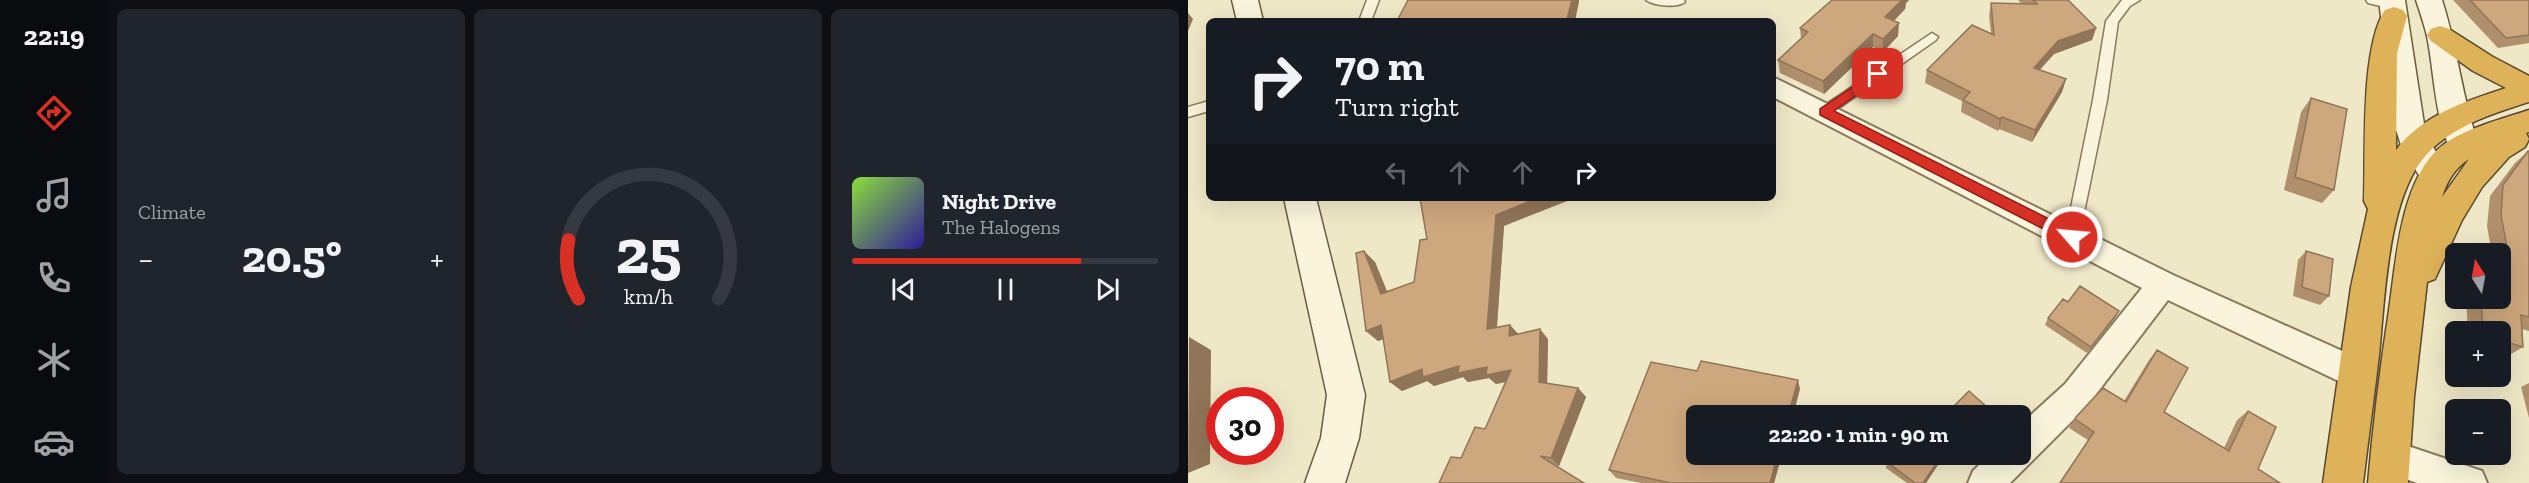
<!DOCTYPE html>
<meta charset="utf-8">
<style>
:root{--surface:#171b24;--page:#20242c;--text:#f1f3f6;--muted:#9ea1a6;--line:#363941;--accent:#d93025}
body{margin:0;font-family:"Zilla Slab",serif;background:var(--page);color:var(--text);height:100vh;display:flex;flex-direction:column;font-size:22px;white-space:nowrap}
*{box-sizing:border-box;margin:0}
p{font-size:20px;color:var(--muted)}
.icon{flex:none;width:33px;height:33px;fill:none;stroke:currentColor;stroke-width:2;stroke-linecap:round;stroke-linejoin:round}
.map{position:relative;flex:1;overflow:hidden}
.drawer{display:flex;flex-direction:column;gap:9px;padding:9px;background:#0d0f14;width:1080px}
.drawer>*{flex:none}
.top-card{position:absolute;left:18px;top:18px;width:570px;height:183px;border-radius:9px;box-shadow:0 6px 24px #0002;background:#171b24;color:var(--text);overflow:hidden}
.needle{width:39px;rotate:349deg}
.buttons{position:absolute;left:1257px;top:243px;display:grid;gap:12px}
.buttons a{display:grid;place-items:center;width:66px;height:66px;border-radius:9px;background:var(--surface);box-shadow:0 6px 24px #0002;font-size:30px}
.speed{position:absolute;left:18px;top:387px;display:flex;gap:12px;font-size:30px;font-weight:700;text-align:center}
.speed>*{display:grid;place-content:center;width:78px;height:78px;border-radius:50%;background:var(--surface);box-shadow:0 6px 24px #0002;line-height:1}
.speed .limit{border:9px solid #d22;background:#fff;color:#111}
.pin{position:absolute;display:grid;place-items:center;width:51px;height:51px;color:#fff;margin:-26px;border-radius:12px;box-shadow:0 3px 9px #0006}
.me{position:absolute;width:66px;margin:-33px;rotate:297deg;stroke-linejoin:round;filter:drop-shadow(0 0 4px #0008)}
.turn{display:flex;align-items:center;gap:21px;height:126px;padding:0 30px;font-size:27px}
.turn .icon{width:78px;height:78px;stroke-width:2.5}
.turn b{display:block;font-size:42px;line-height:51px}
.lanes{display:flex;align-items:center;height:57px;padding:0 30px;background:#0003;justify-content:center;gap:30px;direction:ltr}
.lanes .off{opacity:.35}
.big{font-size:45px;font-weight:700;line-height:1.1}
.drawer .tile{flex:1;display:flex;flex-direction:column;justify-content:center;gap:9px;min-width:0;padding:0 21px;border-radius:9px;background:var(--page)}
.drawer .dial{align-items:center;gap:0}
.dial svg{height:156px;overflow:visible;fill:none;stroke:var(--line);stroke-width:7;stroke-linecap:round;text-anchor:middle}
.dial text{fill:var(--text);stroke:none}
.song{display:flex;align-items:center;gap:18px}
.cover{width:72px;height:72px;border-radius:9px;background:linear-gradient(135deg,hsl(90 70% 55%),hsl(250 70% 35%))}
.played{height:6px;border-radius:3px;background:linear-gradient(90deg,var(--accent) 75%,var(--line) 75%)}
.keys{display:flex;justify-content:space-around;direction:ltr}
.heat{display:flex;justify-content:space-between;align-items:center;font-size:33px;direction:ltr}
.drawer .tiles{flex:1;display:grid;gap:9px;grid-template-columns:repeat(3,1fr)}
.trip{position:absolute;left:498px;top:405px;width:345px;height:60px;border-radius:9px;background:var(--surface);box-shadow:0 6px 24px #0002;font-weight:700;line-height:60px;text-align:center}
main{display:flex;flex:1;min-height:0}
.menu{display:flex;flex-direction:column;width:108px;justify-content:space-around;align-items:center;background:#090b0e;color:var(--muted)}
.menu .icon{width:42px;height:42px}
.menu .active{color:var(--accent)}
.menu b{font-size:27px;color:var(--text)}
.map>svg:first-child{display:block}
</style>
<main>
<nav class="menu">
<b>22:19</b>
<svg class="icon active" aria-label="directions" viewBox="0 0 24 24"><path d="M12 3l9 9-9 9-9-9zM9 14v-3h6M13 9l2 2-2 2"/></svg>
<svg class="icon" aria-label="music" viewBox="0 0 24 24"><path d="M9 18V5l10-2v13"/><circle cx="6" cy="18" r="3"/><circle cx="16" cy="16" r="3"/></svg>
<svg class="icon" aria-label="phone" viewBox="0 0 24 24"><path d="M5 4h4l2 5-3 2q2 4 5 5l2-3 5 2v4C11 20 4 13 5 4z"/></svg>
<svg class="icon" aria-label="climate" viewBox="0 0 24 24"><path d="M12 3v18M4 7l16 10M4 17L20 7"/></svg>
<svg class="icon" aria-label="car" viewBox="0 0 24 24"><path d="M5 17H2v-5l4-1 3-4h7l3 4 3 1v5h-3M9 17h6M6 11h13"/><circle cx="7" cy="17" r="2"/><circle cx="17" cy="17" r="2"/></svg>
</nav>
<section class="drawer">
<div class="tiles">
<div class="tile"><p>Climate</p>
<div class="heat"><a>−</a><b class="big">20.5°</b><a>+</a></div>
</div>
<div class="tile dial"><svg viewBox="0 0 100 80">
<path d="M14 69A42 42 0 1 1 86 69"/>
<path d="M14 69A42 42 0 0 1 9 39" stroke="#d93025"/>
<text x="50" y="56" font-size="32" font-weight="700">25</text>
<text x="50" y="72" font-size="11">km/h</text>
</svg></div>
<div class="tile">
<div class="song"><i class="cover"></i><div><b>Night Drive</b><p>The Halogens</p></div></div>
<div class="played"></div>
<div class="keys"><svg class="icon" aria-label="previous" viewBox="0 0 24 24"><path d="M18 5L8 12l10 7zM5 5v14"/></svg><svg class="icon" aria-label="pause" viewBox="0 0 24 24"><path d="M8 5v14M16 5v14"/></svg><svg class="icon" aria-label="next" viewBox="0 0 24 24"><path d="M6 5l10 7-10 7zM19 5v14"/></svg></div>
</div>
</div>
</section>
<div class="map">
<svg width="1341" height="483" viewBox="0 0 1341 483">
<rect width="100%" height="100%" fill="#efe8c7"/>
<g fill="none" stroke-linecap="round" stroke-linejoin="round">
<g stroke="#8b7a5c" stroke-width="3">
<path id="lane" d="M 179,0 L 191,0 L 183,21 L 171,21 Z
M 458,0 L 496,0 L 497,2 C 489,8 466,6 458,0 Z
M 934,0 L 952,0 L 942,6 L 930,22 L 919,100 L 891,237 L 889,241 L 884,243 L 879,241 L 877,237 L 905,100 L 918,21 Z
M 1178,0 L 1200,0 L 1211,5 L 1205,9 L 1180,3 Z
M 744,33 L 750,37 L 748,40 L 641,115 L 631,115 L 629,112 L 631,109 Z
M 21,101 L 21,111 L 0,117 L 0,107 Z"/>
</g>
<g stroke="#8b7a5c" stroke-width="4">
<path id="street" d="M 585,77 L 985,275 L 1181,363 L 1186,374 L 1181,385 L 1170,389 L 1159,385 L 980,300 L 899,406 L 822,483 L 780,483 L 785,471 L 802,454 L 832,454 L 832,425 L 877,384 L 954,288 L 585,97 Z
M 1202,440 L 1294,471 L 1299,483 L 1229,483 L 1190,469 L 1185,457 L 1190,445 Z"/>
</g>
<g stroke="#6d5b3f" stroke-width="3">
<path id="secondary" d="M 44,0 L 70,0 L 75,21 L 49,21 Z
M 1191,0 L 1217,0 L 1236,124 L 1242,142 L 1262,175 L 1258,184 L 1247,187 L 1236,184 L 1213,145 L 1206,124 Z
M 1228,0 L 1254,0 C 1270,49 1274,100 1292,148 L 1288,156 L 1277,159 L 1266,156 C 1246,120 1247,76 1239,36 C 1236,24 1232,12 1228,0 Z
M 96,198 L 128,198 L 177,395 L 171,438 L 157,483 L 117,483 L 133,438 L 139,395 Z"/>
</g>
<g stroke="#594830" stroke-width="3">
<path id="highway" d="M 1206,7 L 1215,10 L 1219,16 L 1209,53 L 1208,150 C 1234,115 1278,101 1318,88 L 1285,71 L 1243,41 L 1239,35 L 1243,29 L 1252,26 L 1261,29 L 1305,57 L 1341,76 L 1341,102 C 1306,113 1265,126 1240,153 C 1199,195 1197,299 1191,355 C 1186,398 1180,441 1175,483 L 1135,483 L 1163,287 L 1180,209 L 1176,201 C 1178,153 1172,49 1197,10 Z
M 1341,110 L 1341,132 L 1338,133 L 1341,139 L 1337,147 L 1321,157 L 1294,187 L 1274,220 L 1247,279 L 1239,282 L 1226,397 L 1220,483 L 1180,483 C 1185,425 1192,368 1201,310 C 1208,262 1212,186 1249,150 C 1270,130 1314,119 1341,110 ZM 1281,159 L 1254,197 C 1259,181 1267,168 1281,159 Z"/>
</g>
<use href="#lane" fill="#f9f4db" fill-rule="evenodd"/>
<use href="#street" fill="#f9f4db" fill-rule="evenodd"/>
<use href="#secondary" fill="#f9f4db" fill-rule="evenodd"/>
<use href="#highway" fill="#deb258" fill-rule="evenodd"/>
</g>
<path fill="#b0906c" d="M 644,0 L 721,0 L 718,3 L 717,9 L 706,21 L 710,36 L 695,52 L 685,47 L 636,94 L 592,73 L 590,60 L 613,38 L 612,28 Z
M 830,0 L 880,0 L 908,28 L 904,40 L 866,54 L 852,70 L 878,79 L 874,92 L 844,142 L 811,129 L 810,131 L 773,112 L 774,101 L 737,83 L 739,70 L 803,33 L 801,16 L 803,3 L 834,4 Z
M 1265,0 L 1341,0 L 1341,43 L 1310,48 Z
M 1123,98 L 1146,190 L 1134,203 L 1096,190 L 1113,112 Z
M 1340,151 L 1341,151 L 1341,331 L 1334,329 L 1335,347 L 1320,356 L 1312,354 L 1312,332 L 1280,332 L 1278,298 L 1312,298 L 1312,254 L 1304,254 L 1299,226 L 1302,196 L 1327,163 Z
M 316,226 L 309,327 L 322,325 L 330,334 L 360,339 L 359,383 L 390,388 L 398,397 L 371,466 L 273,458 L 297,429 L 317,382 L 308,384 L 301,378 L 280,382 L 275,377 L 246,386 L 239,381 L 214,391 L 202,382 L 195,339 L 190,341 L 178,331 L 187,262 L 199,291 L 226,282 L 239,239 Z
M 1118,251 L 1141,296 L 1132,305 L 1105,296 L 1110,260 Z
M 880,302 L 927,318 L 899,353 L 857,325 L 860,318 Z
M 969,350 L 976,412 L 1036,448 L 1049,420 L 1060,411 L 1070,469 L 1092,483 L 871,483 L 900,440 L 881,428 L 888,417 L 936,401 L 961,360 Z
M 1341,383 L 1341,418 L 1333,387 Z
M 612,389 L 508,454 L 594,454 L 586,483 L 453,483 L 428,478 L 421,470 Z
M 757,454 L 738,483 L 719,483 L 698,468 L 699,462 Z
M 761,454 L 776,454 L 771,459 Z"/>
<path fill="#907558" d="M 384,0 L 391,0 L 391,2 L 387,21 L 380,21 L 379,19 Z
M 714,0 L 721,0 L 718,3 L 717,9 L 697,30 L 697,17 Z
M 0,13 L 5,19 L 0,31 Z
M 711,23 L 710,36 L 695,52 L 695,39 Z
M 908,28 L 904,40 L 866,54 L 842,80 L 846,68 L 870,41 Z
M 685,34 L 685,47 L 636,94 L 635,81 Z
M 878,79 L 874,92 L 844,142 L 847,130 Z
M 814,117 L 811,129 L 810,131 L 812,119 Z
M 350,198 L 387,198 L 316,226 L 308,339 L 299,329 L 308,215 Z
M 176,251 L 187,262 L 204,304 L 193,294 Z
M 931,311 L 927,318 L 899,353 L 903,347 Z
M 193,325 L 205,336 L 190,341 L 178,331 Z
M 322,325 L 331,335 L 321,336 Z
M 352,329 L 360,339 L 359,391 L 351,382 Z
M 1,337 L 23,350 L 22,464 L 0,473 Z
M 271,366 L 299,367 L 323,370 L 332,379 L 308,384 L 301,378 L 280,382 L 275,377 L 246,386 L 239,381 L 214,391 L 202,382 L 234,369 Z
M 610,380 L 612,389 L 605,416 L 600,416 Z
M 390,388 L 398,397 L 371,466 L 363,458 Z
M 590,454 L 594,454 L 586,483 L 582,483 Z
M 755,454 L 757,454 L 738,483 L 735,483 Z"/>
<path fill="#cda77d" stroke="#907558" stroke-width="1.5" d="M 220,0 L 384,0 L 379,19 L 381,21 L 209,21 Z
M 644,0 L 714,0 L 697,17 L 711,23 L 695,39 L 685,34 L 635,81 L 590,60 L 620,32 L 612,28 Z
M 845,0 L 880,0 L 908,28 L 870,41 L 846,68 L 878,79 L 847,130 L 814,117 L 812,119 L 775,100 L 782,92 L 739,70 L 784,25 L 806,35 L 803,3 L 849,4 Z
M 1282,0 L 1341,0 L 1341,35 L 1318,38 Z
M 1123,98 L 1159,109 L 1146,190 L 1107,177 Z
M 1340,151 L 1341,151 L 1341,317 L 1333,315 L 1335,347 L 1312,340 L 1312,332 L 1295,332 L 1293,298 L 1312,298 L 1312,261 L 1322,264 L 1313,215 L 1315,185 Z
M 232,198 L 350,198 L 308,215 L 299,329 L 322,325 L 321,336 L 352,329 L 351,382 L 390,388 L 363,458 L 352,456 L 396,483 L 251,483 L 263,457 L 273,458 L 287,427 L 297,429 L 323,370 L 298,375 L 299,367 L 270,373 L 271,366 L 235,377 L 234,369 L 202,382 L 193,325 L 178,331 L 168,253 L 176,251 L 193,294 L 226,282 L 232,240 L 239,239 Z
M 1118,251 L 1145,259 L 1141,296 L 1114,287 Z
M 892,286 L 931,311 L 903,347 L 860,318 L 875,299 L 880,302 Z
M 969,350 L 1000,368 L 976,412 L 1041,451 L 1060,411 L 1088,427 L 1070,469 L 1092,483 L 872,483 L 906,432 L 887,419 L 888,417 L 915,388 L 938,402 Z
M 513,361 L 610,380 L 600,416 L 508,416 L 508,454 L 590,454 L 582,483 L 483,483 L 421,470 L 463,362 L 509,371 Z
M 781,391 L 809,416 L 756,416 Z
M 740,409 L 750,416 L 735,416 Z
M 704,454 L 755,454 L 735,483 L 727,483 L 699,462 Z"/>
<path fill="#d93025" stroke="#8d1f18" stroke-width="1.5" d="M 690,70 L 696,74 L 694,77 L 646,111 L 889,233 L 891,237 L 889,241 L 879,241 L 632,115 L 632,109 Z"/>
</svg>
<div class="buttons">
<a><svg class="needle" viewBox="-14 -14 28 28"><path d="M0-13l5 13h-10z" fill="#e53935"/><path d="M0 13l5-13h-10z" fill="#9ea1a6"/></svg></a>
<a>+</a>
<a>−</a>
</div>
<div class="speed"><div class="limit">30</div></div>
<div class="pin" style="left:690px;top:74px;background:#d93025"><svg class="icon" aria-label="arrive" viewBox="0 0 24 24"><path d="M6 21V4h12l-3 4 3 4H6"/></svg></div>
<svg class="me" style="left:884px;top:237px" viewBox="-20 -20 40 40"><circle r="17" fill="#d93025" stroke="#fff" stroke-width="3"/><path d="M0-11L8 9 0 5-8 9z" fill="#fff"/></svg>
<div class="trip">22:20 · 1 min · 90 m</div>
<div class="top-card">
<div class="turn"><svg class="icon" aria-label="right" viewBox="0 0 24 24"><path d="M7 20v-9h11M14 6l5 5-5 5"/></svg><div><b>70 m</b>Turn right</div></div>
<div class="lanes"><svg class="icon off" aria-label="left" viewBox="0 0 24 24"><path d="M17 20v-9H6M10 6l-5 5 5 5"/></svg><svg class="icon off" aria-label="ahead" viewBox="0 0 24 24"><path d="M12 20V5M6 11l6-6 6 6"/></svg><svg class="icon off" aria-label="ahead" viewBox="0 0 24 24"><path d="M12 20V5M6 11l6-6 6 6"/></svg><svg class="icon" aria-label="right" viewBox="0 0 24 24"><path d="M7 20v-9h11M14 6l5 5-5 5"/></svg></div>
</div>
</div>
</main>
